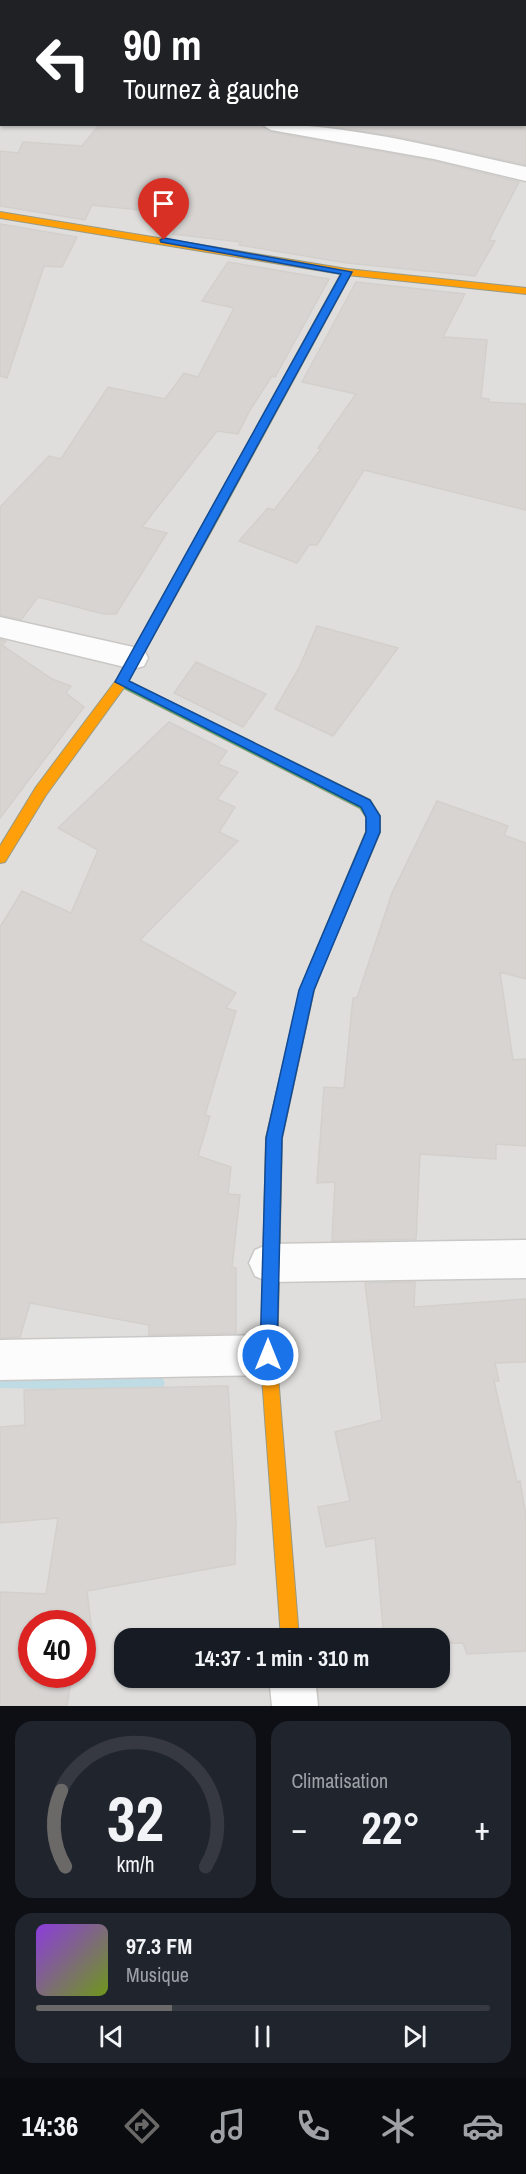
<!DOCTYPE html>
<html lang="fr">
<meta charset="utf-8">
<style>
:root{--surface:#171b24;--page:#20242c;--text:#f1f3f6;--muted:#9ea1a6;--line:#363941;--accent:#6a6968}
body{margin:0;font-family:"Archivo Narrow",sans-serif;background:var(--page);color:var(--text);height:100vh;display:flex;flex-direction:column;font-size:22px;white-space:nowrap}
*{box-sizing:border-box;margin:0}
p{font-size:20px;color:var(--muted)}
.icon{flex:none;width:33px;height:33px;fill:none;stroke:currentColor;stroke-width:2;stroke-linecap:round;stroke-linejoin:round}
.map{position:relative;height:1706px;overflow:hidden}
.panel{display:flex;flex-direction:column;gap:15px;padding:15px;background:#0d0f14;flex:1}
.panel>*{flex:none}
.top-card{position:absolute;left:0px;top:0px;width:526px;height:126px;box-shadow:0 2px 4px #0004;background:#202124;color:#fff;overflow:hidden}
.speed{position:absolute;left:18px;top:1610px;display:flex;gap:12px;font-size:30px;font-weight:700;text-align:center}
.speed>*{display:grid;place-content:center;width:78px;height:78px;border-radius:50%;background:var(--surface);box-shadow:0 2px 4px #0004;line-height:1}
.speed .limit{border:9px solid #d22;background:#fff;color:#111}
.pin{position:absolute;display:grid;place-items:center;width:51px;height:51px;color:#fff;margin:-62px -26px;border-radius:50% 50% 50% 0;rotate:-45deg;box-shadow:0 0 6px #0007}
.pin .icon{rotate:45deg}
.me{position:absolute;width:66px;margin:-33px;rotate:0deg;stroke-linejoin:round;filter:drop-shadow(0 0 4px #0008)}
.turn{display:flex;align-items:center;gap:21px;height:126px;padding:0 24px;font-size:27px}
.turn .icon{width:78px;height:78px;stroke-width:2.5}
.turn b{display:block;font-size:42px;line-height:51px}
.big{font-size:45px;font-weight:700;line-height:1.1}
.panel .card{flex:1;display:flex;flex-direction:column;justify-content:center;gap:9px;min-width:0;padding:0 21px;border-radius:18px;background:var(--page)}
.panel .dial{align-items:center;gap:0}
.dial svg{height:156px;overflow:visible;fill:none;stroke:var(--line);stroke-width:7;stroke-linecap:round;text-anchor:middle}
.dial text{fill:var(--text);stroke:none}
.song{display:flex;align-items:center;gap:18px}
.cover{width:72px;height:72px;border-radius:9px;background:linear-gradient(135deg,hsl(270 70% 55%),hsl(80 70% 35%))}
.played{height:6px;border-radius:3px;background:linear-gradient(90deg,var(--accent) 30%,var(--line) 30%)}
.keys{display:flex;justify-content:space-around;direction:ltr}
.heat{display:flex;justify-content:space-between;align-items:center;font-size:33px;direction:ltr}
.panel .tiles{flex:1;display:grid;gap:15px;grid-template-columns:1fr 1fr}
.card:last-child{grid-column:span 2}
.trip{position:absolute;left:114px;top:1628px;width:336px;height:60px;border-radius:18px;background:var(--surface);box-shadow:0 2px 4px #0004;font-weight:700;line-height:60px;text-align:center}
.menu{display:flex;height:96px;justify-content:space-around;align-items:center;background:#090b0e;color:var(--muted)}
.menu .icon{width:42px;height:42px}
.menu .selected{color:var(--accent)}
.menu b{font-size:27px;color:var(--text)}
.map>svg:first-child{display:block}
</style>
<div class="map">
<svg width="526" height="1706" viewBox="0 0 526 1706">
<rect width="100%" height="100%" fill="#f0eeeb"/>
<path fill="#dfdedc" fill-rule="evenodd" d="M 0,0 L 526,0 L 526,1706 L 0,1706 ZM 2,2 L 525,2 L 525,124 L 2,124 ZM 32,1623 L 82,1623 L 82,1674 L 32,1674 ZM 124,1638 L 440,1638 L 440,1677 L 124,1677 Z"/>
<g fill="none" stroke-linecap="round" stroke-linejoin="round">
<path fill="#bfdbe3" fill-rule="evenodd" d="M 116,0 L 124,0 L 115,2 Z
M 296,0 L 304,0 L 295,2 Z
M 0,104 L 2,104 L 0,110 Z
M 0,1372 L 156,1375 L 162,1377 L 165,1383 L 162,1389 L 156,1391 L 0,1388 Z"/>
</g>
<path fill="#d7d4d2" stroke="#d3d0cc" stroke-width="1.5" d="M 100,124 L 259,124 L 271,132 L 434,161 L 519,182 L 489,240 L 495,241 L 475,276 L 347,263 L 239,245 L 241,242 L 173,234 L 177,214 L 92,205 L 85,220 L 0,206 L 0,151 L 18,153 L 23,142 L 82,146 Z
M 313,124 L 526,124 L 526,165 L 395,136 Z
M 0,224 L 77,237 L 62,267 L 44,266 L 7,378 L 0,376 Z
M 228,262 L 329,279 L 275,377 L 272,376 L 250,410 L 238,434 L 217,431 L 142,527 L 167,533 L 116,614 L 104,614 L 38,597 L 21,620 L 0,615 L 0,507 L 49,456 L 61,459 L 108,387 L 165,399 L 184,373 L 198,377 L 234,308 L 202,301 Z
M 356,282 L 465,294 L 443,337 L 487,340 L 481,398 L 489,399 L 489,402 L 526,404 L 526,510 L 364,470 L 317,545 L 309,545 L 297,563 L 239,541 L 268,508 L 274,510 L 321,449 L 318,448 L 356,394 L 302,382 Z
M 317,626 L 398,648 L 333,736 L 275,709 L 299,668 Z
M 0,639 L 6,641 L 2,645 L 52,679 L 71,686 L 66,693 L 84,707 L 0,818 Z
M 196,662 L 266,694 L 243,727 L 174,693 Z
M 169,722 L 227,751 L 218,764 L 238,772 L 217,799 L 235,807 L 219,832 L 238,841 L 140,940 L 236,993 L 226,1008 L 236,1011 L 205,1115 L 210,1116 L 198,1156 L 231,1167 L 228,1194 L 240,1195 L 232,1267 L 236,1268 L 236,1333 L 149,1335 L 149,1325 L 30,1303 L 20,1337 L 0,1338 L 0,927 L 22,891 L 71,913 L 98,850 L 58,828 Z
M 437,801 L 508,826 L 504,835 L 526,843 L 526,979 L 500,972 L 513,1060 L 526,1059 L 526,1146 L 496,1144 L 496,1159 L 420,1154 L 416,1239 L 332,1241 L 335,1182 L 317,1183 L 324,1087 L 344,1088 L 353,998 L 357,998 L 392,893 Z
M 415,1282 L 414,1307 L 526,1299 L 526,1362 L 495,1363 L 499,1381 L 494,1381 L 517,1482 L 520,1481 L 526,1516 L 526,1651 L 467,1654 L 463,1643 L 440,1644 L 440,1638 L 384,1638 L 375,1538 L 326,1547 L 318,1507 L 350,1501 L 335,1432 L 382,1420 L 365,1283 Z
M 228,1386 L 236,1522 L 235,1564 L 87,1591 L 93,1641 L 82,1639 L 82,1623 L 32,1623 L 32,1674 L 72,1674 L 67,1706 L 0,1706 L 0,1592 L 46,1594 L 58,1518 L 0,1523 L 0,1427 L 25,1425 L 24,1390 Z"/>
<g fill="none" stroke-linecap="round" stroke-linejoin="round">
<g stroke="#c9c8c7" stroke-width="3">
<path id="street" d="M 268,0 L 288,0 L 268,2 Z
M 261,124 C 350,124 439,148 526,167 L 526,181 L 434,159 L 271,130 Z
M 0,617 L 133,647 L 144,650 L 148,658 L 144,666 L 133,669 L 0,637 Z
M 526,1240 L 526,1278 L 269,1282 L 255,1276 L 249,1263 L 255,1250 L 269,1244 Z
M 268,1335 L 283,1341 L 289,1355 L 283,1369 L 268,1375 L 0,1380 L 0,1340 Z
M 269,1677 L 315,1677 L 318,1706 L 272,1706 Z"/>
</g>
<g stroke="#999a82" stroke-width="2">
<path id="fast" d="M 347,269 L 352,272 L 214,526 L 208,530 L 204,529 L 202,526 L 342,272 Z
M 122,678 L 370,800 L 380,816 L 380,832 L 319,976 L 314,978 L 309,976 L 307,972 L 366,832 L 366,817 L 360,808 L 118,685 L 116,682 L 118,679 Z"/>
</g>
<g stroke="#999a82" stroke-width="2">
<path id="slow" d="M 0,212 L 347,269 L 526,288 L 526,294 L 347,275 L 0,218 Z
M 208,522 L 214,526 L 126,685 L 46,795 L 5,862 L 0,863 L 0,846 L 36,787 L 117,679 L 202,526 Z
M 269,1355 L 275,1357 L 277,1363 L 299,1638 L 281,1638 L 261,1363 L 263,1357 Z"/>
</g>
<g stroke="#999a82" stroke-width="2">
<path id="jam" d="M 314,966 L 319,968 L 321,972 L 314,990 L 282,1138 L 277,1363 L 275,1369 L 269,1371 L 263,1369 L 261,1363 L 266,1138 L 300,990 L 309,968 Z"/>
</g>
<use href="#street" fill="#fdfcfc" fill-rule="evenodd"/>
<use href="#fast" fill="#30b455" fill-rule="evenodd"/>
<use href="#slow" fill="#ff9f0a" fill-rule="evenodd"/>
<use href="#jam" fill="#e5322d" fill-rule="evenodd"/>
</g>
<path fill="#1a73e8" stroke="#114b97" stroke-width="1.5" d="M 164,238 L 352,272 L 129,681 L 370,800 L 380,816 L 380,832 L 314,990 L 282,1138 L 277,1355 L 274,1361 L 268,1363 L 262,1361 L 260,1355 L 266,1138 L 299,990 L 366,832 L 366,817 L 361,807 L 115,682 L 341,274 L 161,242 L 160,240 Z"/>
</svg>
<div class="speed"><div class="limit">40</div></div>
<div class="pin" style="left:164px;top:240px;background:#d93025"><svg class="icon" aria-label="arrive" viewBox="0 0 24 24"><path d="M6 21V4h12l-3 4 3 4H6"/></svg></div>
<svg class="me" style="left:268px;top:1355px" viewBox="-20 -20 40 40"><circle r="17" fill="#1a73e8" stroke="#fff" stroke-width="3"/><path d="M0-11L8 9 0 5-8 9z" fill="#fff"/></svg>
<div class="trip">14:37 · 1 min · 310 m</div>
<div class="top-card">
<div class="turn"><svg class="icon" aria-label="left" viewBox="0 0 24 24"><path d="M17 20v-9H6M10 6l-5 5 5 5"/></svg><div><b>90 m</b>Tournez à gauche</div></div>
</div>
</div>
<section class="panel">
<div class="tiles">
<div class="card dial"><svg viewBox="0 0 100 80">
<path d="M14 69A42 42 0 1 1 86 69"/>
<path d="M14 69A42 42 0 0 1 12 30" stroke="#6a6968"/>
<text x="50" y="56" font-size="32" font-weight="700">32</text>
<text x="50" y="72" font-size="11">km/h</text>
</svg></div>
<div class="card"><p>Climatisation</p>
<div class="heat"><a>−</a><b class="big">22°</b><a>+</a></div>
</div>
<div class="card">
<div class="song"><i class="cover"></i><div><b>97.3 FM</b><p>Musique</p></div></div>
<div class="played"></div>
<div class="keys"><svg class="icon" aria-label="previous" viewBox="0 0 24 24"><path d="M18 5L8 12l10 7zM5 5v14"/></svg><svg class="icon" aria-label="pause" viewBox="0 0 24 24"><path d="M8 5v14M16 5v14"/></svg><svg class="icon" aria-label="next" viewBox="0 0 24 24"><path d="M6 5l10 7-10 7zM19 5v14"/></svg></div>
</div>
</div>
</section>
<nav class="menu">
<b>14:36</b>
<svg class="icon selected" aria-label="directions" viewBox="0 0 24 24"><path d="M12 3l9 9-9 9-9-9zM9 14v-3h6M13 9l2 2-2 2"/></svg>
<svg class="icon" aria-label="music" viewBox="0 0 24 24"><path d="M9 18V5l10-2v13"/><circle cx="6" cy="18" r="3"/><circle cx="16" cy="16" r="3"/></svg>
<svg class="icon" aria-label="phone" viewBox="0 0 24 24"><path d="M5 4h4l2 5-3 2q2 4 5 5l2-3 5 2v4C11 20 4 13 5 4z"/></svg>
<svg class="icon" aria-label="climate" viewBox="0 0 24 24"><path d="M12 3v18M4 7l16 10M4 17L20 7"/></svg>
<svg class="icon" aria-label="car" viewBox="0 0 24 24"><path d="M5 17H2v-5l4-1 3-4h7l3 4 3 1v5h-3M9 17h6M6 11h13"/><circle cx="7" cy="17" r="2"/><circle cx="17" cy="17" r="2"/></svg>
</nav>
